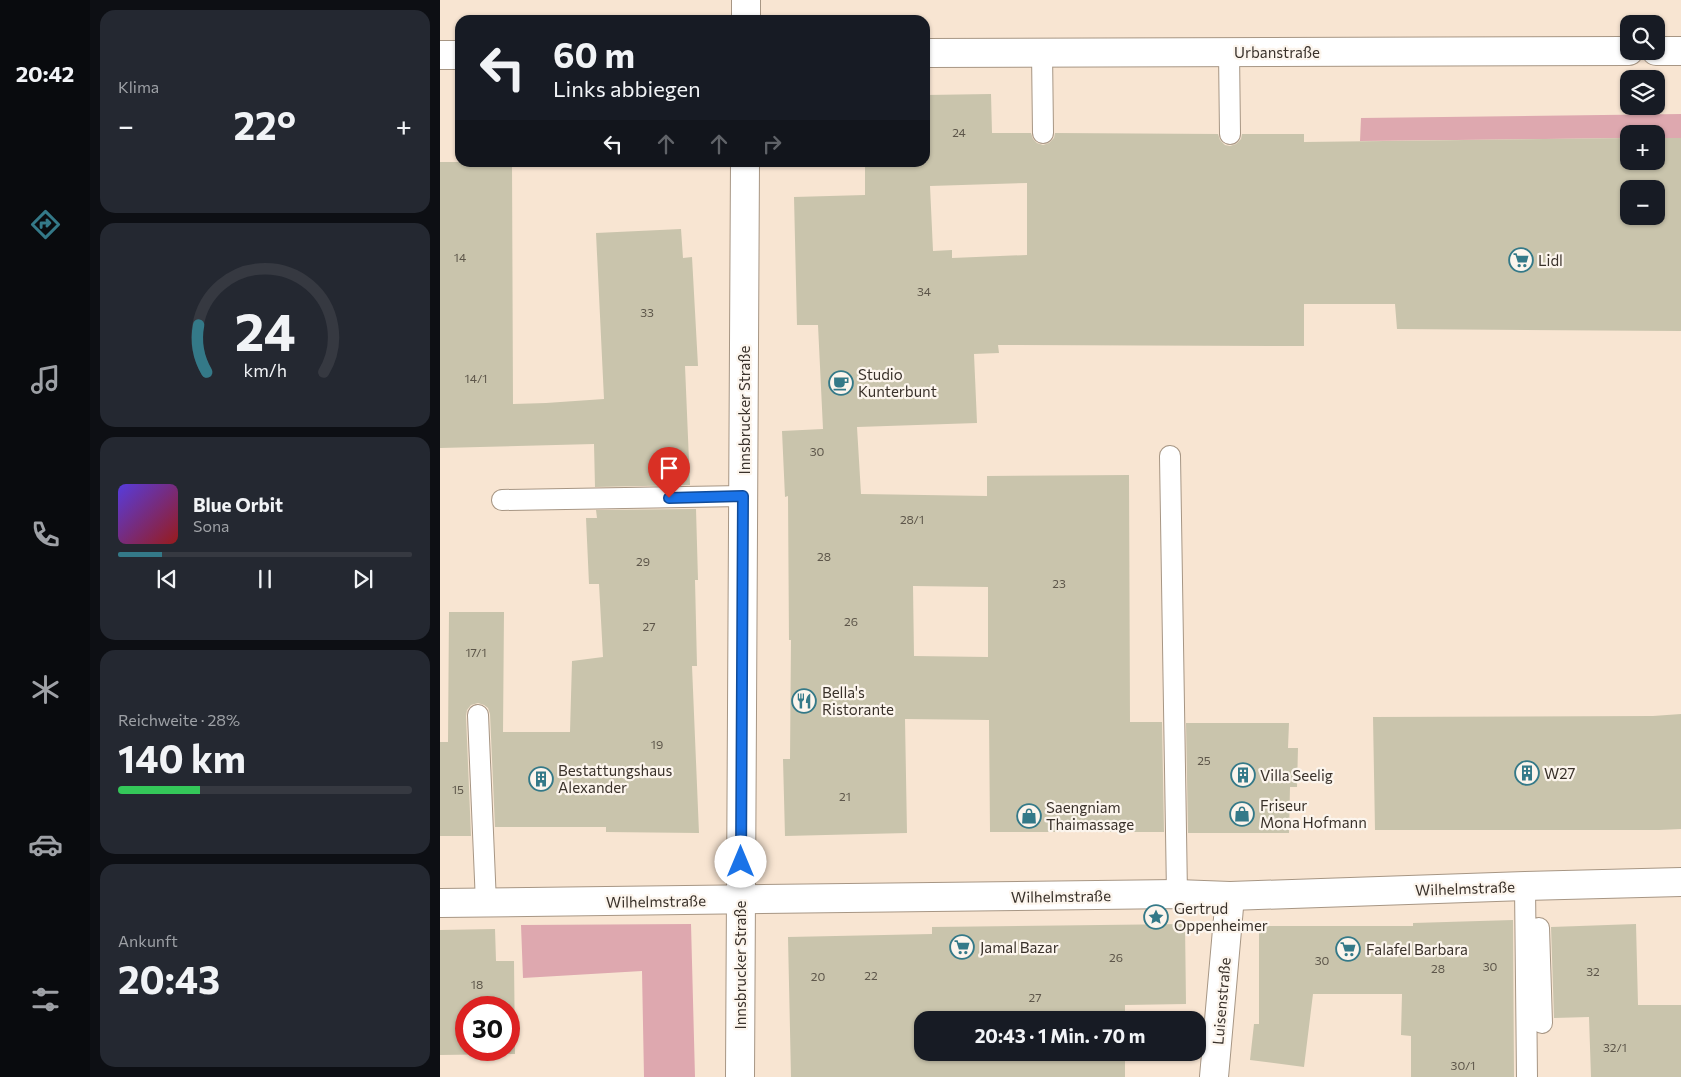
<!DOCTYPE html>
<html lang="de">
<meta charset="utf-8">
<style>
:root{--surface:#171b24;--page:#242831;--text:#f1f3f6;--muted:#9ea1a6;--line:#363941;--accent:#347988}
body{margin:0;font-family:Commissioner,sans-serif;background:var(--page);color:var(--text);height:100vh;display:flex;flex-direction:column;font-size:19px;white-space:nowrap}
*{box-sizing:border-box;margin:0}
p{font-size:16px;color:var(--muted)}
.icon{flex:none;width:28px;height:28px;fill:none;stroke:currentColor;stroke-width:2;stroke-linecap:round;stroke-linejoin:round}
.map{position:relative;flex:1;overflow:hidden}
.sheet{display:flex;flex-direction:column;gap:10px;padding:10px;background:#0d0f14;width:350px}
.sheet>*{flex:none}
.top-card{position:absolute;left:15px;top:15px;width:475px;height:152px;border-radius:15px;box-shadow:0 1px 4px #0004;background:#171b24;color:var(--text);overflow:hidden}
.fabs{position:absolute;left:1180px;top:15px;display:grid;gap:10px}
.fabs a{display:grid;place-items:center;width:45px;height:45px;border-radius:10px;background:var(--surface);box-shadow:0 1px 4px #0004;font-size:25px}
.speed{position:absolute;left:15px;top:996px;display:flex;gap:10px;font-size:25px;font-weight:700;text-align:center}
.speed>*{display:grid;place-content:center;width:65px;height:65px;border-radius:50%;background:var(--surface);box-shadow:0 1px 4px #0004;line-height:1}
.speed .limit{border:8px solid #d22;background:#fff;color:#111}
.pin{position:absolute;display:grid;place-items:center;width:42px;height:42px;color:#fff;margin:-51px -21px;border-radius:50% 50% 50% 0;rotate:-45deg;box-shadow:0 0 5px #0007}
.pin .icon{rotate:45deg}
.me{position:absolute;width:55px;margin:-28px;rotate:0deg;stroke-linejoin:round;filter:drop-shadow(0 0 4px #0008)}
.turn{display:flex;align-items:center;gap:18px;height:105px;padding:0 15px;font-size:22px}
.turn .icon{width:65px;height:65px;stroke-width:2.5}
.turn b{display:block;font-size:35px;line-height:42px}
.lanes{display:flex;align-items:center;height:48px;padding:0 15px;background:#0003;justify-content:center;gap:25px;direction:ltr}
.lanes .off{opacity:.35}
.big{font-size:38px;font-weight:700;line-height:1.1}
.sheet .widget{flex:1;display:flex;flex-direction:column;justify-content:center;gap:8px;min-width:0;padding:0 18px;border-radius:15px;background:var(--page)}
.sheet .dial{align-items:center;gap:0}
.dial svg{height:130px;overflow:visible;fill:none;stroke:var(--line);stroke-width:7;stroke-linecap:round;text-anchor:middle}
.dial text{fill:var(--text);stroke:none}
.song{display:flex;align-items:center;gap:15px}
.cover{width:60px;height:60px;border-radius:8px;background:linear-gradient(135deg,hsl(250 70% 55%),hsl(0 70% 35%))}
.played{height:5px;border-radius:2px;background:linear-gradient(90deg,var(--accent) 15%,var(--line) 15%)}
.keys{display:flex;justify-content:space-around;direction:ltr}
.heat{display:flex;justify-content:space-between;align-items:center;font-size:28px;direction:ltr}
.charge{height:8px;border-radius:4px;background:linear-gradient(90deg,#34c759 28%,var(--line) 0)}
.trip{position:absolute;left:474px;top:1011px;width:292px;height:50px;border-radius:15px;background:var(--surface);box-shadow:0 1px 4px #0004;font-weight:700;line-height:50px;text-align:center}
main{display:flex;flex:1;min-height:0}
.dock{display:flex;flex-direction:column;width:90px;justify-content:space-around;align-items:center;background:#090b0e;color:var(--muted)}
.dock .icon{width:35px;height:35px}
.dock .on{color:var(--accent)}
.dock b{font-size:22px;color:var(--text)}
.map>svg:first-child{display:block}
</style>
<main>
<nav class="dock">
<b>20:42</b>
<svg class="icon on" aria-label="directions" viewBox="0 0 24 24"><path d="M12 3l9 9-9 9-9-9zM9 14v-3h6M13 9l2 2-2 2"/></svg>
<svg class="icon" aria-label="music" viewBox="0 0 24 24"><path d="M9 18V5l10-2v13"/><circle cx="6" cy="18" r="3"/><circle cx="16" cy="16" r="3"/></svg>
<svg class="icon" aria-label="phone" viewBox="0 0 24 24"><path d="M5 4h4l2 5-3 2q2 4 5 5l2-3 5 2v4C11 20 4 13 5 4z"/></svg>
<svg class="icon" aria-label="climate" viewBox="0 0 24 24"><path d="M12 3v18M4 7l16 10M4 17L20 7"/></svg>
<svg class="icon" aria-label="car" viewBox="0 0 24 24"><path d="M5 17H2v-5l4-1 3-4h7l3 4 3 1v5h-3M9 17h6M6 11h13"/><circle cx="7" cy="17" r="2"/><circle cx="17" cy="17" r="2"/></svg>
<svg class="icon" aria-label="filters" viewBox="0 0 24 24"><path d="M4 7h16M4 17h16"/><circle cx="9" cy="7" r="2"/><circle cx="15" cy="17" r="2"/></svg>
</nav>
<section class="sheet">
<div class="widget"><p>Klima</p>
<div class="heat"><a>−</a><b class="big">22°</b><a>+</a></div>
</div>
<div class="widget dial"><svg viewBox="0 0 100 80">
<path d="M14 69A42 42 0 1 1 86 69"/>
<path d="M14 69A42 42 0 0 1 9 40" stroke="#347988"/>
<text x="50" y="56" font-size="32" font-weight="700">24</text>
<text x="50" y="72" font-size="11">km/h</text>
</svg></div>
<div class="widget">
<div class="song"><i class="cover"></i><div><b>Blue Orbit</b><p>Sona</p></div></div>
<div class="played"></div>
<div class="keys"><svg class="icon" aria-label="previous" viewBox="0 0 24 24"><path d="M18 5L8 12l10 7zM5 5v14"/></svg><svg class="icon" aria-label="pause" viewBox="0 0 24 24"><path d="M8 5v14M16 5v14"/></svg><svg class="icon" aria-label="next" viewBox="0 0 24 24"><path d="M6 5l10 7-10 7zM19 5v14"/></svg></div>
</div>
<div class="widget"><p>Reichweite · 28%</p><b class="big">140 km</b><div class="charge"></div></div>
<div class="widget"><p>Ankunft</p><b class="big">20:43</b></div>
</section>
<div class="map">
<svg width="1241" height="1077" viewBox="0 0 1241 1077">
<rect width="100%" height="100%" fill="#f8e5d2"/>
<path fill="#dea8af" d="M 1241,114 L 1241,138 L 1216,138 L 1216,134 L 1189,134 L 1189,138 L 920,141 L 921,118 Z
M 251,924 L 255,1077 L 204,1077 L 202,971 L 83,978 L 81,925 Z"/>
<path fill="#c9c4ac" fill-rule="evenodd" d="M 551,94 L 552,133 L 591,133 L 593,139 L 597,143 L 603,145 L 609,143 L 614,138 L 615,133 L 778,134 L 780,140 L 785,145 L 790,146 L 796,144 L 801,139 L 802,134 L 864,134 L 864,142 L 1189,138 L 1189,161 L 1216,161 L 1216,138 L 1241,138 L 1241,331 L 957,329 L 955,304 L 864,304 L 864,346 L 558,345 L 559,353 L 534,354 L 537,423 L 417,427 L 421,494 L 547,496 L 547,476 L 689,475 L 690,722 L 722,722 L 724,832 L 550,832 L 549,720 L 465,719 L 467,833 L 345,836 L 343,759 L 350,759 L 351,640 L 349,640 L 348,496 L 345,497 L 342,431 L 383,429 L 378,325 L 357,325 L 354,197 L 425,195 L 425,162 L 487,162 L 486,95 ZM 587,183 L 587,255 L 512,258 L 512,250 L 493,251 L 490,186 ZM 1189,189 L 1216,189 L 1216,216 L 1189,216 ZM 473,586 L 548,587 L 548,657 L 474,656 Z
M 0,162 L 72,162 L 73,404 L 106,403 L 164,399 L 156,233 L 241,229 L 243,258 L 252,257 L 258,366 L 245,366 L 250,485 L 155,487 L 154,444 L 0,448 Z
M 256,509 L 258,580 L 255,580 L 257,666 L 252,666 L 259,833 L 166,832 L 166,827 L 55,827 L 50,714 L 48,708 L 44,705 L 38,703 L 31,705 L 27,710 L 26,716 L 31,836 L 0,836 L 0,742 L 8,742 L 9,612 L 64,612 L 63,732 L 130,732 L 132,661 L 163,657 L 159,584 L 149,584 L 146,518 L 157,518 L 156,510 Z
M 1241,714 L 1241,829 L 1219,830 L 935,830 L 933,717 L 1213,716 Z
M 746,723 L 849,723 L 848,748 L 858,748 L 857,787 L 850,787 L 849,833 L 748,833 Z
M 1073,920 L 1074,1077 L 971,1077 L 971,1036 L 961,1035 L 962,994 L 873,994 L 864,1067 L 810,1060 L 814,1024 L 819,1024 L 819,926 L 973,926 L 973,923 Z
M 745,924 L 746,1004 L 685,1005 L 685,1020 L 482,1020 L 482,1052 L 685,1052 L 685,1077 L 351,1077 L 348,937 L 492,934 L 492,927 Z
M 1196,924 L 1198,1005 L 1241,1005 L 1241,1077 L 1151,1077 L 1149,1017 L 1114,1018 L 1111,927 Z
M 55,929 L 56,961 L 74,961 L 75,1054 L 0,1055 L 0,930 ZM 26,1008 L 69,1008 L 69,1050 L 26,1050 Z"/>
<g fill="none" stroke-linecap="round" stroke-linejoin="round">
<g stroke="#a79684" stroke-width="22">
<path id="service" d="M 602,52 L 603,133
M 789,52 L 790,134
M 730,456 L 737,894
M 62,500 L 303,496
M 38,715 L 46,903
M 1085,886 L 1087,1077
M 1099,928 L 1102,1023"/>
</g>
<g stroke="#a79684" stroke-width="30">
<path id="minor" d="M 306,0 L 306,20
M 300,1077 L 305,162
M 774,1077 L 790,896"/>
</g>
<g stroke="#a79684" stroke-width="30">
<path id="primary" d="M 1216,51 L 1241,51
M 485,53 L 1189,51
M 0,55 L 20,55
M 0,903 L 737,894 L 790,896 L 1085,886 L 1241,882"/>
</g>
<use href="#service" stroke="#fff" stroke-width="20"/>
<use href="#minor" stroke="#fff" stroke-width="28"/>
<use href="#primary" stroke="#fff" stroke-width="28"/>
</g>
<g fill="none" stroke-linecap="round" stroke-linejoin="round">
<g stroke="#114b97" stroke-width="12">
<path id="route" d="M 229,498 L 303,496 L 301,862"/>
</g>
<use href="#route" stroke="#1a73e8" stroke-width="9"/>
</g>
<defs>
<g id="supermarket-ring" transform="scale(1.25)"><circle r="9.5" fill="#fcf5ed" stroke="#347988" stroke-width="1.5"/><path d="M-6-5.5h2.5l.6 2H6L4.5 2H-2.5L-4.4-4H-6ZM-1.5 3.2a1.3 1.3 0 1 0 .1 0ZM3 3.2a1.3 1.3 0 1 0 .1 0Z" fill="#347988"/></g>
<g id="cafe-ring" transform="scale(1.25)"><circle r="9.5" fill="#fcf5ed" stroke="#347988" stroke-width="1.5"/><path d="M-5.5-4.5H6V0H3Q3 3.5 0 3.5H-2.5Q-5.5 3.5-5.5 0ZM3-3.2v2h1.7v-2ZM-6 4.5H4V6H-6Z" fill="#347988"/></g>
<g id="restaurant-ring" transform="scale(1.25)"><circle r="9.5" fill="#fcf5ed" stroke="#347988" stroke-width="1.5"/><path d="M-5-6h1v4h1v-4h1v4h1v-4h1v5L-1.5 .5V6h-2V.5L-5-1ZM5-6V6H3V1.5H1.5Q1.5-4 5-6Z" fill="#347988"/></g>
<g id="building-ring" transform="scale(1.25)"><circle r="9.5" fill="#fcf5ed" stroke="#347988" stroke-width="1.5"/><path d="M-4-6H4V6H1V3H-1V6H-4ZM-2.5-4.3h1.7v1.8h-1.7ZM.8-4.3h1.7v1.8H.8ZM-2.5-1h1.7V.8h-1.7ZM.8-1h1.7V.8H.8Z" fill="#347988"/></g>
<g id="shop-ring" transform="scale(1.25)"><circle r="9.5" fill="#fcf5ed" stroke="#347988" stroke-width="1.5"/><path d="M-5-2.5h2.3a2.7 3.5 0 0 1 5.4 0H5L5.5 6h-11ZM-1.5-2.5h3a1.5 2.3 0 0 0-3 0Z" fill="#347988"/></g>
<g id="sight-ring" transform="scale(1.25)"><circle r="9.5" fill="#fcf5ed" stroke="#347988" stroke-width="1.5"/><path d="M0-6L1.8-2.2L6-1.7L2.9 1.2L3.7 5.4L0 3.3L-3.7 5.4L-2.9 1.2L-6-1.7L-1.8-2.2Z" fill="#347988"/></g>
</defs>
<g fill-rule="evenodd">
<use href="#supermarket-ring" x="1081" y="260"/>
<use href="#cafe-ring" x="401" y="383"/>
<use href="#restaurant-ring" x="364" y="701"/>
<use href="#building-ring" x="1087" y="773"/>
<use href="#building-ring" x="803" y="775"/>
<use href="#building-ring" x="101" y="779"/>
<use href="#shop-ring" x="802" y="814"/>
<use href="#shop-ring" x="589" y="816"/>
<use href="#sight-ring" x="716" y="917"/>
<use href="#supermarket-ring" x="522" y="947"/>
<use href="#supermarket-ring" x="908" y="949"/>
</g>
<g text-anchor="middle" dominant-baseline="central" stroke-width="4.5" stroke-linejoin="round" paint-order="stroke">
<g font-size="12" fill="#5d564a">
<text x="519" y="132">24</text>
<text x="20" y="257">14</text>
<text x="484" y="291">34</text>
<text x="207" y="312">33</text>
<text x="36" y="378">14/1</text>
<text x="377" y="451">30</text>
<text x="472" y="519">28/1</text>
<text x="384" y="556">28</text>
<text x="203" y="561">29</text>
<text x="619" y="583">23</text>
<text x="411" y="621">26</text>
<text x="209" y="626">27</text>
<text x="36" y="652">17/1</text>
<text x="217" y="744">19</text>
<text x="764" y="760">25</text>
<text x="18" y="789">15</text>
<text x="405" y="796">21</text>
<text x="676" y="957">26</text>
<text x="882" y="960">30</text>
<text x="1050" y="966">30</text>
<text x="998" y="968">28</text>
<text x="1153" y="971">32</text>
<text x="431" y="975">22</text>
<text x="378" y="976">20</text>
<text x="37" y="984">18</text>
<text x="595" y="997">27</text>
<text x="1175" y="1047">32/1</text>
<text x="1023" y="1065">30/1</text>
</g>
<g font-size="15" fill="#39312a" stroke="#fcf5ed">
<text x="837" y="52">Urbanstraße</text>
<text transform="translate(304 410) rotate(-90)">Innsbrucker Straße</text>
<text transform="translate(1025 888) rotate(-2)">Wilhelmstraße</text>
<text transform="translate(621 896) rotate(-1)">Wilhelmstraße</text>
<text transform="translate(216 901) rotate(-1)">Wilhelmstraße</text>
<text transform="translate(300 965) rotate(-90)">Innsbrucker Straße</text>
<text transform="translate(781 1001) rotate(-85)">Luisenstraße</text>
</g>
<g font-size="15" fill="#39312a" stroke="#fcf5ed" text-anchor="start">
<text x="1098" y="260">Lidl</text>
<text x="418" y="374">Studio<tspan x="418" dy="17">Kunterbunt</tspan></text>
<text x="382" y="692">Bella's<tspan x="382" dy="17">Ristorante</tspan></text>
<text x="118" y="770">Bestattungshaus<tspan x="118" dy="17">Alexander</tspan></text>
<text x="1104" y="773">W27</text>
<text x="820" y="775">Villa Seelig</text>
<text x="820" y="805">Friseur<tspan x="820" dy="17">Mona Hofmann</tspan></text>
<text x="606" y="807">Saengniam<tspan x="606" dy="17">Thaimassage</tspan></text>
<text x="734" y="908">Gertrud<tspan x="734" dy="17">Oppenheimer</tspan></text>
<text x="540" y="947">Jamal Bazar</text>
<text x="926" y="949">Falafel Barbara</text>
</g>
</g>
</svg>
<div class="fabs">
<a><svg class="icon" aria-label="search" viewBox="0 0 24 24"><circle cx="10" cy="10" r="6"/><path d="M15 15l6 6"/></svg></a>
<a><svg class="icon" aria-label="layers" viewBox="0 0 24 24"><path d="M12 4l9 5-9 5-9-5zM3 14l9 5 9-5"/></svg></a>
<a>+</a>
<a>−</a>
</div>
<div class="speed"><div class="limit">30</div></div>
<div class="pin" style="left:229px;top:498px;background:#d93025"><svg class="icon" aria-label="arrive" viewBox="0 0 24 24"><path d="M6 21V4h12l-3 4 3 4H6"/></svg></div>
<svg class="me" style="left:301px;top:862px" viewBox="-20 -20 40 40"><circle r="19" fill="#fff"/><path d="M0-13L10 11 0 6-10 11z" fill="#1a73e8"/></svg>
<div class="trip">20:43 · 1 Min. · 70 m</div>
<div class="top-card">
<div class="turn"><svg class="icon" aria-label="left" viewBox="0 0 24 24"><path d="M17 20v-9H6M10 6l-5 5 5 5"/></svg><div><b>60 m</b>Links abbiegen</div></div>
<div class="lanes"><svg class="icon" aria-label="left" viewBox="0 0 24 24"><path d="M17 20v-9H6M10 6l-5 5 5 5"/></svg><svg class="icon off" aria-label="ahead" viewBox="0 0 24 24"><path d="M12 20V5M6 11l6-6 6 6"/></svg><svg class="icon off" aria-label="ahead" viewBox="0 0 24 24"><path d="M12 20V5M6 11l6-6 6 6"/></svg><svg class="icon off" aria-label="right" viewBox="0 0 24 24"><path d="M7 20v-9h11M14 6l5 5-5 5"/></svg></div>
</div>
</div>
</main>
